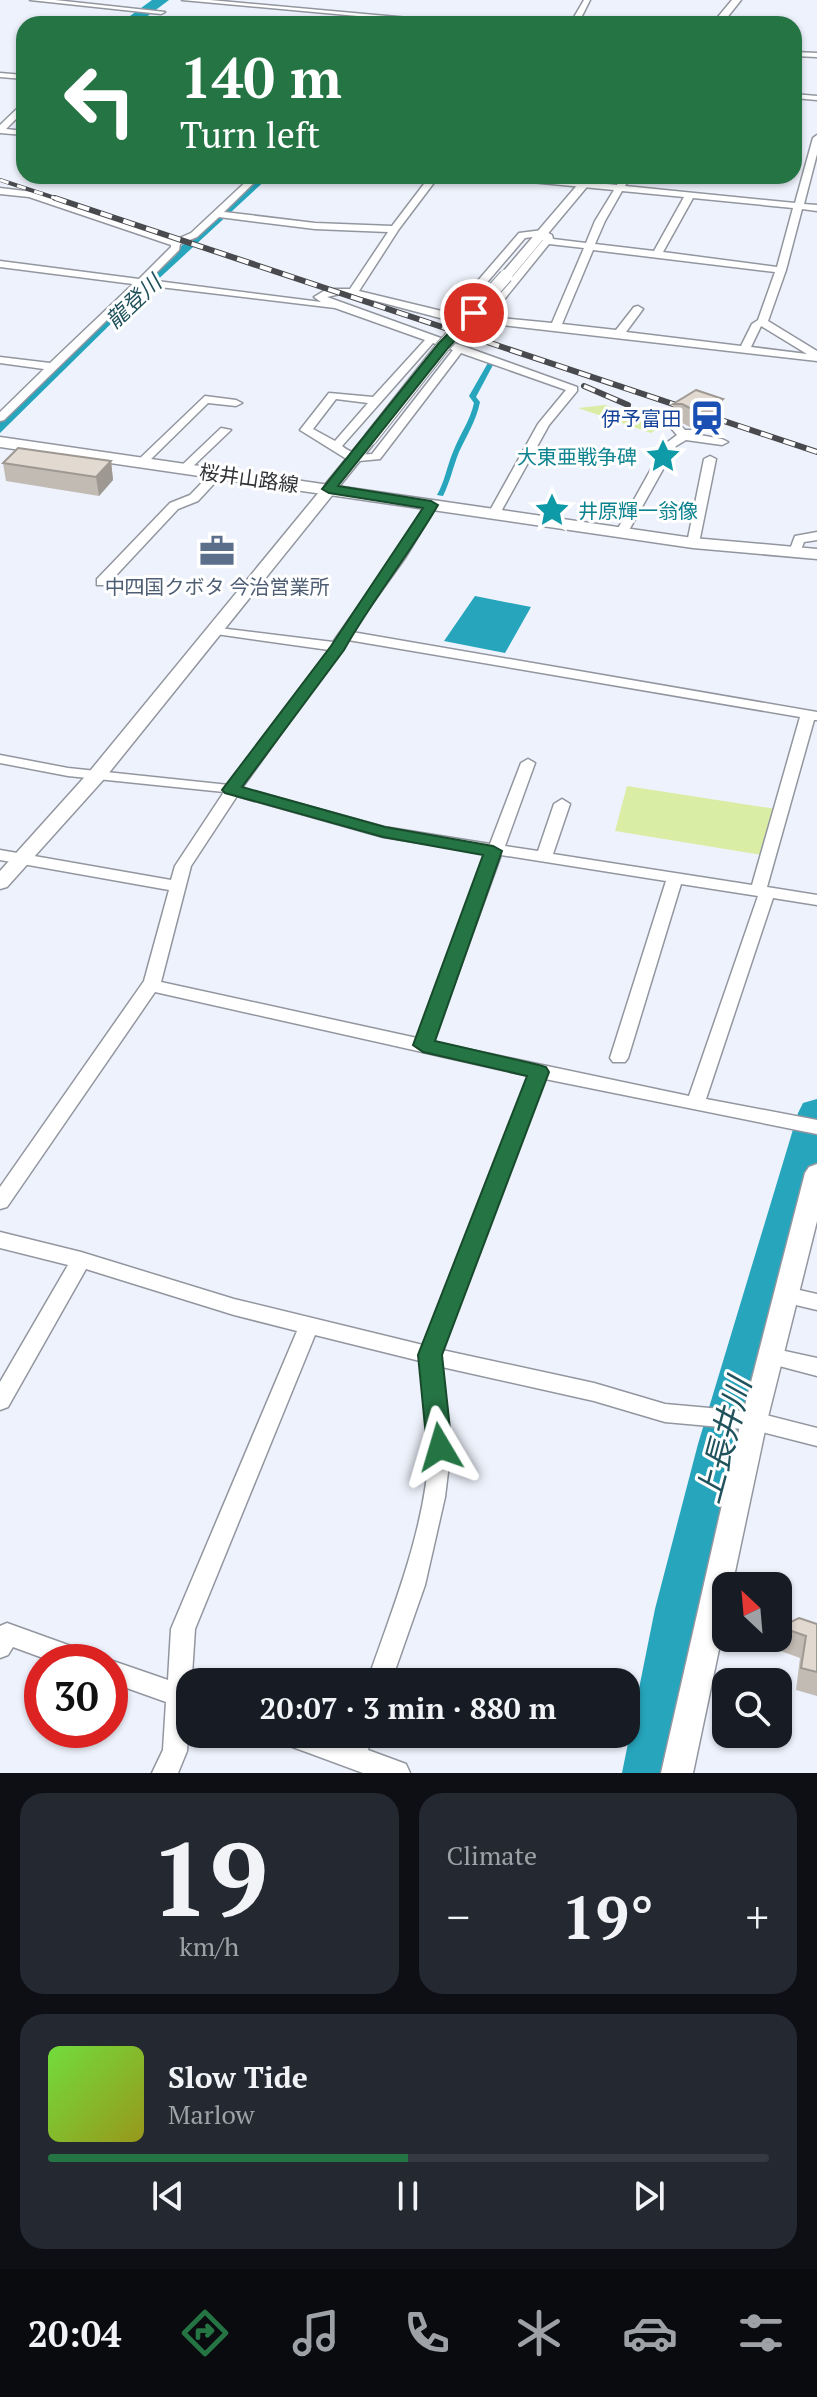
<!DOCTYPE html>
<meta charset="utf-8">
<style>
:root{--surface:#171b24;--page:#242831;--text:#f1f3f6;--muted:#9ea1a6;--line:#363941;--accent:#257444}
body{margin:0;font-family:"PT Serif","Noto Sans JP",serif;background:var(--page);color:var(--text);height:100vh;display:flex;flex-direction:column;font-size:30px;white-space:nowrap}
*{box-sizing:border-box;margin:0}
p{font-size:26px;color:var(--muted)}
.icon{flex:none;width:44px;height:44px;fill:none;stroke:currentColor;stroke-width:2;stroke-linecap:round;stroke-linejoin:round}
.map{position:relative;height:1773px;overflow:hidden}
.drawer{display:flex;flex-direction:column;gap:20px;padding:20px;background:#0d0f14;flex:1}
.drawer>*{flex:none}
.hud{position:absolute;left:16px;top:16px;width:786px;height:168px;border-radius:24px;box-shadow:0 2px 6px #0004;background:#257444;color:#fff;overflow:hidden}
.needle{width:52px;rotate:334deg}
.buttons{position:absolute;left:712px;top:1572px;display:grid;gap:16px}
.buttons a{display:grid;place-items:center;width:80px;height:80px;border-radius:16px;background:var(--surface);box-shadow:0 2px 6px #0004;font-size:40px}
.speed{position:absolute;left:24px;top:1644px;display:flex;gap:16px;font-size:40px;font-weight:700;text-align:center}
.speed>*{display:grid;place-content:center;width:104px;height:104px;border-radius:50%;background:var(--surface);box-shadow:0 2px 6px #0004;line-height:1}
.speed .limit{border:12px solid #d22;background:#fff;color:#111}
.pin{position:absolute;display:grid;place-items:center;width:68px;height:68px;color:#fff;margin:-34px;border:4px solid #fff;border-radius:50%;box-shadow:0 2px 8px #0007}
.me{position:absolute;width:88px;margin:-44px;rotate:353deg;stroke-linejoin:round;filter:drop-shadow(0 0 6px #0008)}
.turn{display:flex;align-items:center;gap:28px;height:168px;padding:0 32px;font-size:36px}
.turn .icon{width:104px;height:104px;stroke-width:2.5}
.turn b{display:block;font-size:56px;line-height:68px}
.big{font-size:60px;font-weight:600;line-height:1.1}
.drawer .widget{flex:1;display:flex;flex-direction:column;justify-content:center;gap:12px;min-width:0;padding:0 28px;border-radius:24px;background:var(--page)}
.drawer .dial{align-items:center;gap:0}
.dial b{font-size:104px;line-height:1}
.song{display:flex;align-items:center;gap:24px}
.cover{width:96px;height:96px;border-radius:12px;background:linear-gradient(135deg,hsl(100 70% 55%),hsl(60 70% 35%))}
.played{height:8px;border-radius:4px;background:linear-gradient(90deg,var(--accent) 50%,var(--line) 50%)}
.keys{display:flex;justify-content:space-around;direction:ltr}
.heat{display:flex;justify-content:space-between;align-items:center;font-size:44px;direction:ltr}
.drawer .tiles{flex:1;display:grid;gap:20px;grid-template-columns:1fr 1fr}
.widget:last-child{grid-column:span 2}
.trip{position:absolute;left:176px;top:1668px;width:464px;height:80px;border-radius:24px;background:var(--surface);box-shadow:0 2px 6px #0004;font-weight:600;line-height:80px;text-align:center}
.tabs{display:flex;height:128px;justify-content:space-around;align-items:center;background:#090b0e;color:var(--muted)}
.tabs .icon{width:56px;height:56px}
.tabs .on{color:var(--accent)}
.tabs b{font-size:36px;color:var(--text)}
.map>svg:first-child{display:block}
</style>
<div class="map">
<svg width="817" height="1773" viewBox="0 0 817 1773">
<rect width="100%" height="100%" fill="#eef2fc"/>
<path fill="#daeda5" d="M 605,405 L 663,425 L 651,433 L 578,408 Z
M 627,786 L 776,809 L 762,855 L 615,831 Z"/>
<path fill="#26a5bc" d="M 263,176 L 270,176 L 127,308 L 0,433 L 0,421 L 176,255 L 182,245 L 192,241 Z
M 489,361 L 494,363 L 476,397 L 480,402 C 476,421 467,435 459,452 C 453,467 450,482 443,496 L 437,495 C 445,481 447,466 453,452 C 460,434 470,421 474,403 L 469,396 Z
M 475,596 L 531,607 L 505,653 L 444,641 Z"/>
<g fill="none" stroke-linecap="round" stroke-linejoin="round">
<path fill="#26a5bc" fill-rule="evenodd" d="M 152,0 L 169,0 L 137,24 L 119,24 Z
M 817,1099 L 817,1183 L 744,1444 L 705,1609 L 676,1773 L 622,1773 L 655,1609 L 698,1444 L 798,1113 L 803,1103 Z"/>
<g stroke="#92969f" stroke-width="3">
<path id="minor" d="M 30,0 L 55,0 L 165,12 L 161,14 Z
M 182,0 L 210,0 L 475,24 L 445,24 Z
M 584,0 L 590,0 L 578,24 L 570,24 Z
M 794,52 L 817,53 L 817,57 L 794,56 Z
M 0,73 L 24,75 L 24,79 L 0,77 Z
M 794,94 L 817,96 L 817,100 L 794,98 Z
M 21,105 L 24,105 L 24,111 L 6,129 L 24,131 L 24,135 L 0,133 L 0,125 Z
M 817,135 L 817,154 L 804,204 L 817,205 L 817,211 L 802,209 L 786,270 L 768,321 L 817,351 L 817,361 L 440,318 L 357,296 L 340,294 L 327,297 L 577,387 L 577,391 L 549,425 L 498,517 L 490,517 L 488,514 L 538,424 L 566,390 L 461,353 L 380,459 L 359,461 L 345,458 L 300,430 L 329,393 L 373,397 L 425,340 L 335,308 L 143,285 L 4,420 L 0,421 L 0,412 L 44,369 L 0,363 L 0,357 L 50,363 L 133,284 L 0,267 L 0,261 L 139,279 L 171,247 L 171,245 L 29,197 L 0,194 L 0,188 L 33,192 L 175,240 L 191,233 L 252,176 L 261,176 L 224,212 L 315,223 L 392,226 L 430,176 L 439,176 L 399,229 L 359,291 L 450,313 L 519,233 L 543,230 L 552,235 L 553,239 L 586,243 L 595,221 L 614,190 L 501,179 L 497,176 L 527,176 L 617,185 L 623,176 L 631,176 L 625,186 L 795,203 L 813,138 ZM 622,191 L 684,197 L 654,251 L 595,244 L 605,221 ZM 693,198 L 793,208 L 777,267 L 663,252 ZM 219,217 L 315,229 L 388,232 L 350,289 L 327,289 L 314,297 L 321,302 L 149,280 L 179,250 L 180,244 L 197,237 ZM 541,236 L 543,240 L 480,316 L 460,314 L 525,238 ZM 549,244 L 584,248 L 552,323 L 490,317 ZM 593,250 L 775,272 L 758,320 L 752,324 L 741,346 L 626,332 L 643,309 L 638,306 L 634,307 L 616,330 L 562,324 ZM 761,326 L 807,354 L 751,347 ZM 433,343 L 453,350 L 372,454 C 360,455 352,454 342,446 ZM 336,399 L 368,403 L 335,441 L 313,429 Z
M 205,396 L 236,400 L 242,403 L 236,406 L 208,403 L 144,466 L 136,466 L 136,462 Z
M 672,425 L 680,425 L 685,430 L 694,430 L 694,434 L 722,439 L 728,442 L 722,445 L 686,440 L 676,446 L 628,532 L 622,536 L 618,535 L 616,532 L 665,444 L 677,435 L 670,427 Z
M 221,428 L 231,430 L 188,471 L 180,471 L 180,467 Z
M 710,456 L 716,459 L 699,543 L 693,547 L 687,543 L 704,459 Z
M 217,470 L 223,474 L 198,501 L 178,509 L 107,585 L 97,585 L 97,579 L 170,503 L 190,495 L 213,471 Z
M 431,501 L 437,505 L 405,558 L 352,632 L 817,712 L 817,720 L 814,720 L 767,887 L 817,895 L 817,905 L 773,898 L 706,1099 L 817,1120 L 817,1134 L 545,1079 L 442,1350 L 594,1383 L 665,1404 L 754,1412 L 817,1428 L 817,1446 L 754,1430 L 665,1422 L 594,1401 L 442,1367 L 451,1447 L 445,1497 L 425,1585 L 391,1682 L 367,1682 C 392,1610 427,1525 429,1448 C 430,1420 423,1390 420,1361 L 315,1335 L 195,1629 L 187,1751 L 178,1773 L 152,1773 L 163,1750 L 166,1702 L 110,1682 L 110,1662 L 104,1662 L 110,1660 L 168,1680 L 171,1629 L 297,1331 L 234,1315 L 86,1269 L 8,1407 L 0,1410 L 0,1382 L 68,1265 L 0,1248 L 0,1232 L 81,1252 L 234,1299 L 423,1345 L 529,1076 L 155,992 L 7,1207 L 0,1209 L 0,1187 L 144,981 L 169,890 L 0,860 L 0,850 L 171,880 L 175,866 L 224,792 L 68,776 L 0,763 L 0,755 L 68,768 L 229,785 L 329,650 L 216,634 L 211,633 L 211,627 L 333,642 L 393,557 L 427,502 ZM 348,640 L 800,717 L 752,885 L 553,854 L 570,804 L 562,799 L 554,804 L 538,851 L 505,846 L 535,763 L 528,759 L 521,763 L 490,844 L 384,827 L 242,788 ZM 237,796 L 383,837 L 487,853 L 417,1038 L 161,982 L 191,866 ZM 501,855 L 666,881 L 610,1058 L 613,1062 L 625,1062 L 628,1058 L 681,884 L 758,896 L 689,1096 L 433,1042 Z
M 817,532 L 817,540 L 804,542 L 799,555 L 791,555 L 789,552 L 795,536 Z
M 786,1287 L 817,1294 L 817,1310 L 779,1301 L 776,1295 L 779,1289 Z
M 771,1348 L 817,1358 L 817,1376 L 764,1362 L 761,1356 L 764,1350 Z
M 7,1623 L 93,1654 L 97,1662 L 54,1662 L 13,1647 L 8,1655 L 0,1658 L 0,1626 Z
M 276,1734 L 322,1734 L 346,1743 L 349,1734 L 373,1734 L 368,1750 L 406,1764 L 410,1773 L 363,1773 L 279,1742 Z"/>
</g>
<g stroke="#92969f" stroke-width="3">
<path id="tertiary" d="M 732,0 L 741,0 L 722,24 L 712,24 Z
M 585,176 L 596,176 L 510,279 L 502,279 L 502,273 Z
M 370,435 L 375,436 L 375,442 L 104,779 L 7,887 L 0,889 L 0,871 L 90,771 L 365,436 Z
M 817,1164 L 817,1221 L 767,1421 L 732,1586 L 726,1586 L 726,1616 L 693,1773 L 661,1773 L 741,1421 L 805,1173 L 809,1167 Z"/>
</g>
<g stroke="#92969f" stroke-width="3">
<path id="secondary" d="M 0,437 L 693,538 L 817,549 L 817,559 L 693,548 L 0,447 Z"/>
</g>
<use href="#minor" fill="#fff" fill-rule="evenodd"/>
<use href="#tertiary" fill="#fff" fill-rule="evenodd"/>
<use href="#secondary" fill="#fff" fill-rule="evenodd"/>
<g stroke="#484a4e" stroke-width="4">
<path id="rail-far1" d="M 0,180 L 61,200"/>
</g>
<g stroke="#484a4e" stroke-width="6">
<path id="rail" d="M 55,198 L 817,452
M 584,386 L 628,405"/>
</g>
<use href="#rail-far1" stroke="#fff" stroke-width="3" stroke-dasharray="9" stroke-linecap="butt"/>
<use href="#rail" stroke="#fff" stroke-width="4" stroke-dasharray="12" stroke-linecap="butt"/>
<g stroke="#92969f" stroke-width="15" stroke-linecap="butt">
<path id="tertiary-bridge" d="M 370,439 L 444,345 L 506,276"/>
</g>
<use href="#tertiary-bridge" stroke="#fff" stroke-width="13"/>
</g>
<path fill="#c2bbb4" d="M 723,399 L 721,417 L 698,431 L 680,422 L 671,422 L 673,404 Z
M 111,461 L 113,480 L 99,496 L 6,481 L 3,463 Z
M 817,1624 L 817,1696 L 796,1690 L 800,1658 L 775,1649 L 780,1627 Z"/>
<path fill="#9e9892" d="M 723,399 L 721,417 L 698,431 L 700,413 Z
M 111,461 L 113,480 L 99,496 L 96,477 Z"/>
<path fill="#e2d9d1" stroke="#9e9892" stroke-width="2" d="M 696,390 L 723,399 L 700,413 L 682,404 L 673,404 Z
M 18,448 L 111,461 L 96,477 L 3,463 Z
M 799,1618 L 817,1624 L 817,1672 L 801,1668 L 806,1636 L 780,1627 Z"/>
<path fill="#257444" stroke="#184b2c" stroke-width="2" d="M 470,311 L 480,313 L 448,348 L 338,486 L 431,501 L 438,505 C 409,555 372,600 344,650 L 242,787 L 385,827 L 493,846 L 502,851 L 435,1041 L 539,1065 L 546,1067 L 549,1072 L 442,1355 L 452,1447 L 448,1454 L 440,1457 L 431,1454 L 427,1447 L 418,1355 L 527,1076 L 423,1052 L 413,1045 L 483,855 L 383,837 L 225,793 L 222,790 L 331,646 L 423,508 L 329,493 L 322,489 L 439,343 Z"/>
<defs>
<g id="station-bare" transform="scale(2.76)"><path d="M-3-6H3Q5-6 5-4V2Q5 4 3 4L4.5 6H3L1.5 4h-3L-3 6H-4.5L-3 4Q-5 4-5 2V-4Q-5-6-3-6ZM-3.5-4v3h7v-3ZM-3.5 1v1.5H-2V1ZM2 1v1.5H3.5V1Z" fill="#1a4fb4" stroke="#fff" stroke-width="2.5" paint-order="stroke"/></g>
<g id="sight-bare" transform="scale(2.76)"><path d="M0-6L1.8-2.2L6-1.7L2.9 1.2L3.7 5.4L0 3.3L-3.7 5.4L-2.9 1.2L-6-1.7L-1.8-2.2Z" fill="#0f9aa8" stroke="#fff" stroke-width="2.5" paint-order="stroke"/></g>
<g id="office-bare" transform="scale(2.76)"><path d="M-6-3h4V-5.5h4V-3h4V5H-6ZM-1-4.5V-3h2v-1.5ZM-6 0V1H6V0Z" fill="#5c6f8a" stroke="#fff" stroke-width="2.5" paint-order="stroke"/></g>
</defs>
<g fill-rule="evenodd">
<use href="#station-bare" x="707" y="418"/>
<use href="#sight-bare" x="663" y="456"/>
<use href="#sight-bare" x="552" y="510"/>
<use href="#office-bare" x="217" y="551"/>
</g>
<g text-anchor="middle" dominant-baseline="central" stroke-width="6" stroke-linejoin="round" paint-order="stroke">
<g font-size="20" fill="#164399" stroke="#fff" text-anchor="end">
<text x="681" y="418">伊予富田</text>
</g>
<g font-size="20" fill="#0d838f" stroke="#fff" text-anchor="end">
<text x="637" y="456">大東亜戦争碑</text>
<text x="578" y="510" text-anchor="start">井原輝一翁像</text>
</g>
<g font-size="20" fill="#303235" stroke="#fff">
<text transform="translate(249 478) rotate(8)">桜井山路線</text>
</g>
<g font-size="20" fill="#4e5e75" stroke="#fff">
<text x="217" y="586">中四国クボタ 今治営業所</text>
</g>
<g font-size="22" font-style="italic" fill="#20525c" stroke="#fff">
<text transform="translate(133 301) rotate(-43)">龍登川</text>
</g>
<g font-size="32" font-style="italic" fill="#20525c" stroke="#fff">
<text transform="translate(723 1440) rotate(-75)">上長井川</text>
</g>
</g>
</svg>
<div class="buttons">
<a><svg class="needle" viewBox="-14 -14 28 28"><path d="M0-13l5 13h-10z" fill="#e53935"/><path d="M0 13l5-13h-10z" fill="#9ea1a6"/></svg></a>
<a><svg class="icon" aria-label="search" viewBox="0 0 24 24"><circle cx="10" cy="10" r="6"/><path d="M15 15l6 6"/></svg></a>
</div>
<div class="speed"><div class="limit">30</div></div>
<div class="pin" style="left:474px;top:313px;background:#d93025"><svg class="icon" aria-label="arrive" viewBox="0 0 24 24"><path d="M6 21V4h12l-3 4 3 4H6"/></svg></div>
<svg class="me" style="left:440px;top:1447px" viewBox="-20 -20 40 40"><path d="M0-17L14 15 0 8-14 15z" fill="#257444" stroke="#fff" stroke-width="4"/></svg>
<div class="trip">20:07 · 3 min · 880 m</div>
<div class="hud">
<div class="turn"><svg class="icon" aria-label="left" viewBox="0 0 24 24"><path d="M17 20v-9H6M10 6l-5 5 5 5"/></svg><div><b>140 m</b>Turn left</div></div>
</div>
</div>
<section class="drawer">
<div class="tiles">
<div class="widget dial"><b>19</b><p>km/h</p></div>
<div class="widget"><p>Climate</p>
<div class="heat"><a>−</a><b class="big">19°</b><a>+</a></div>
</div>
<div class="widget">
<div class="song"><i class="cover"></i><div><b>Slow Tide</b><p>Marlow</p></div></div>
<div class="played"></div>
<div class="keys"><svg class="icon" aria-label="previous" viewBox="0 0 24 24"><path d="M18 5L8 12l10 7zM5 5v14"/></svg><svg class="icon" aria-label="pause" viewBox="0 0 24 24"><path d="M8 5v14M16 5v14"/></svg><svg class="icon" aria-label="next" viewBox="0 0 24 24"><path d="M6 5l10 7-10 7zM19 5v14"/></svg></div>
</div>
</div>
</section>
<nav class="tabs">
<b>20:04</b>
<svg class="icon on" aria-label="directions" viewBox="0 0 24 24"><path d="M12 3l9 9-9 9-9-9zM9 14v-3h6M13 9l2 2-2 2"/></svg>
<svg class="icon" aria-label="music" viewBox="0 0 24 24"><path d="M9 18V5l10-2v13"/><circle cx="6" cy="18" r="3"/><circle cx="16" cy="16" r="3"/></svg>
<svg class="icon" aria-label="phone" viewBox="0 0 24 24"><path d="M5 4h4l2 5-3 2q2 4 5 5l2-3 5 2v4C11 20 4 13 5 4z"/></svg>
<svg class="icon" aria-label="climate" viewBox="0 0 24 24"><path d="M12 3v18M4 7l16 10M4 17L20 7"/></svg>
<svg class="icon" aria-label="car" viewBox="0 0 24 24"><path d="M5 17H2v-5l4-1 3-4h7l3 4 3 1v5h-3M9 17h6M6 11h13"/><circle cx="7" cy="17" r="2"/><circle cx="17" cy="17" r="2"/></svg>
<svg class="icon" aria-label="filters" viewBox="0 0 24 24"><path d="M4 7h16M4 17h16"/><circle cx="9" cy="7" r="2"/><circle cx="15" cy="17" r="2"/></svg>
</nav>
